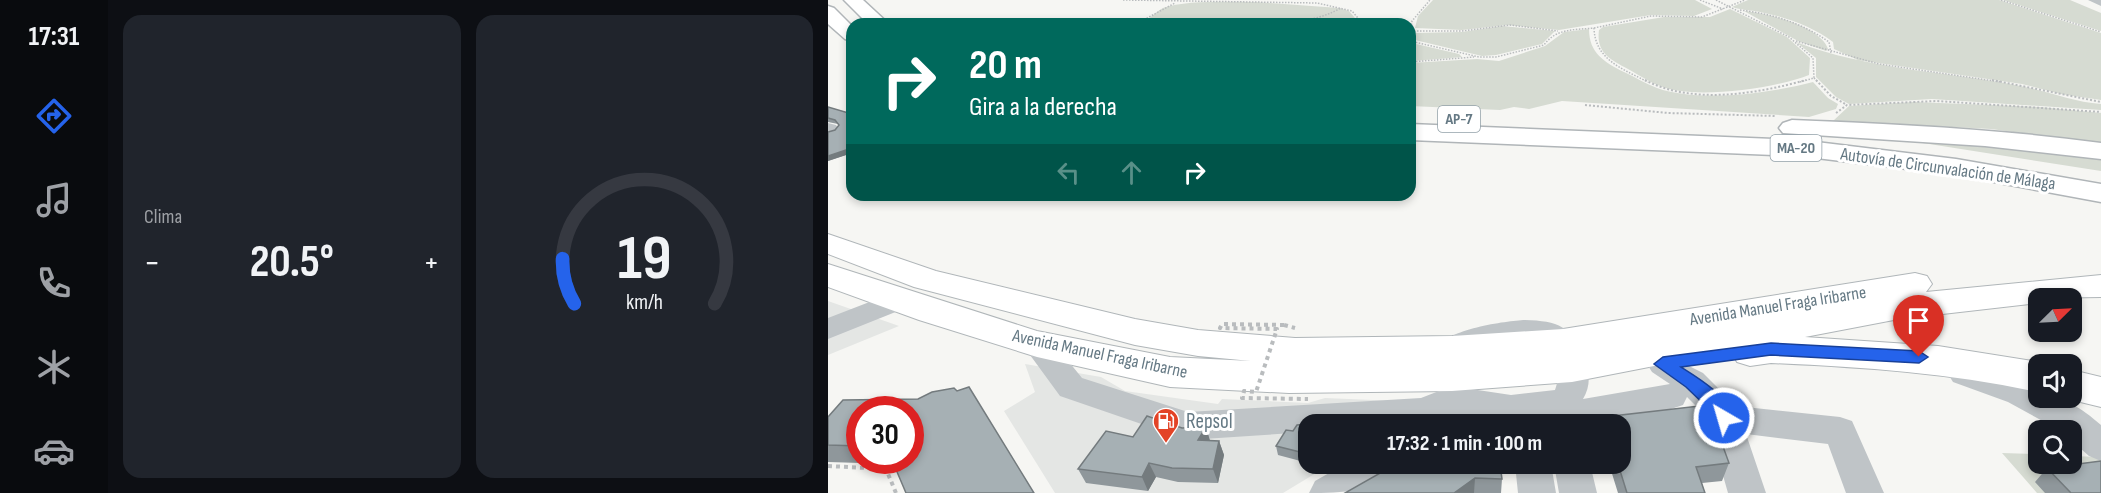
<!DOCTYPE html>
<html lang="es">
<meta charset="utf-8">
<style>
:root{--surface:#171b24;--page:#20242c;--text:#f1f3f6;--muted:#9ea1a6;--line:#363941;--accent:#2563eb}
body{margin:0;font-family:"Sofia Sans Condensed",sans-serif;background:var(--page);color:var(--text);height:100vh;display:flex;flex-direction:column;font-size:22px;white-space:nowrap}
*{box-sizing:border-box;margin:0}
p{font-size:20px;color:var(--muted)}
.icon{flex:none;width:33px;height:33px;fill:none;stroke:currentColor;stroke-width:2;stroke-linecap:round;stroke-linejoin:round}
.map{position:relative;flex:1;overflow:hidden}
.sheet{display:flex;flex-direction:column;gap:15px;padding:15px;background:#0d0f14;width:720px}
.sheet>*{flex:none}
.hud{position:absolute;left:18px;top:18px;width:570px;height:183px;border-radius:18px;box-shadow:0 3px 9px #0003;background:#00695c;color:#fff;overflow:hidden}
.needle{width:39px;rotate:66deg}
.buttons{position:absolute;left:1200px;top:288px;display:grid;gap:12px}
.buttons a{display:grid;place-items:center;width:54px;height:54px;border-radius:12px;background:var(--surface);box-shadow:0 3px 9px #0003;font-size:30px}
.speed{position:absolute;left:18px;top:396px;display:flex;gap:12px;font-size:30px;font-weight:700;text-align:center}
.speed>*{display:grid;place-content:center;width:78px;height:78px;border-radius:50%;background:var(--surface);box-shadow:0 3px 9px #0003;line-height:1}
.speed .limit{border:9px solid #d22;background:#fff;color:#111}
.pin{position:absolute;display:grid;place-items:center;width:51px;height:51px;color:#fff;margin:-62px -26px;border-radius:50% 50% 50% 0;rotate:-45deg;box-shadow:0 0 6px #0007}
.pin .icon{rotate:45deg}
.me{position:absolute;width:66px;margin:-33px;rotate:322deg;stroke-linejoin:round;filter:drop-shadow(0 0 4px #0008)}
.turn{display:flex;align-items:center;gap:21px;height:126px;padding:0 24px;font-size:27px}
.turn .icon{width:78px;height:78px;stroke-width:2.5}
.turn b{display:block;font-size:42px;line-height:51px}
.lanes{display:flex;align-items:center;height:57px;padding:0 24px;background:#0003;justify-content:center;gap:30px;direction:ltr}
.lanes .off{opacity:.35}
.big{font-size:45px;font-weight:700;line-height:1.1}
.sheet .card{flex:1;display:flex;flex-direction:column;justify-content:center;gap:9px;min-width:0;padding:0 21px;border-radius:18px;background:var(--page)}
.sheet .dial{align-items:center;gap:0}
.dial svg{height:156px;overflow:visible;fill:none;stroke:var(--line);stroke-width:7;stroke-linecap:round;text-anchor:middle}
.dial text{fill:var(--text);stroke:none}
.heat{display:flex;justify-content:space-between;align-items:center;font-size:33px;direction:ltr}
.sheet .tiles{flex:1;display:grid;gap:15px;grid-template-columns:repeat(2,1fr)}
.trip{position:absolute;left:470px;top:414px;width:333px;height:60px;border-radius:18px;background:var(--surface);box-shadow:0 3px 9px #0003;font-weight:700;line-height:60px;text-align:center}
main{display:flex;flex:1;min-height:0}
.dock{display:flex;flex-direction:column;width:108px;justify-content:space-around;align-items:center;background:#090b0e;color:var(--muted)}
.dock .icon{width:42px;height:42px}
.dock .active{color:var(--accent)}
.dock b{font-size:27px;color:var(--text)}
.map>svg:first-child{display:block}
</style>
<main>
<nav class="dock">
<b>17:31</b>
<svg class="icon active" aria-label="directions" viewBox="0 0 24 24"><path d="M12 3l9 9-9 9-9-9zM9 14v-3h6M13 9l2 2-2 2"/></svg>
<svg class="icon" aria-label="music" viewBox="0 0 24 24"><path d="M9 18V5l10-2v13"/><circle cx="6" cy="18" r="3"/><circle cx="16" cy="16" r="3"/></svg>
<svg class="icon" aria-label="phone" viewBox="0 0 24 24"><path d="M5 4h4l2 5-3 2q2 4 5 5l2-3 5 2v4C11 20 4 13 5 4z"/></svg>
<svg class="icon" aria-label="climate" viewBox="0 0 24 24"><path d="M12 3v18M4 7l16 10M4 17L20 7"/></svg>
<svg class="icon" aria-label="car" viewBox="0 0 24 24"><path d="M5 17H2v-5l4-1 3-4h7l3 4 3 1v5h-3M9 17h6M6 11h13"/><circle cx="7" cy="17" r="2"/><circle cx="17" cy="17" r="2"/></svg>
</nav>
<section class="sheet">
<div class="tiles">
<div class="card"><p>Clima</p>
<div class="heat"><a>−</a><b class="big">20.5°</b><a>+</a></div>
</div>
<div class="card dial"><svg viewBox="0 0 100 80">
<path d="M14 69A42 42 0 1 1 86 69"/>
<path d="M14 69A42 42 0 0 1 8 46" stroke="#2563eb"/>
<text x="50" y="56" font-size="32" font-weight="700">19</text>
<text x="50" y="72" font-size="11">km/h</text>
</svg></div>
</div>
</section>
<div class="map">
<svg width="1273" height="493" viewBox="0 0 1273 493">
<rect width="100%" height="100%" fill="#f6f6f3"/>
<path fill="#e4e6e4" d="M 0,301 L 71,326 L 0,355 Z
M 197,364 L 273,377 L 297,391 L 390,404 L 394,399 L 480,403 L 497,398 L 569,401 L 576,419 L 567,424 L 480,424 L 480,464 L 503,464 L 455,493 L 227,493 L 176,411 L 207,392 Z"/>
<path fill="#d6dbd2" d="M 605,0 L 867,0 L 884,9 L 866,16 L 823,15 L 731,30 L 679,25 L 634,30 L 587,28 L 590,16 Z
M 920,0 L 1171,0 L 1273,33 L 1273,100 L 1233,94 L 1194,84 L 1030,60 L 1006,49 L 1005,42 C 984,26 957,17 932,12 C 922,10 913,10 904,7 Z
M 1175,0 L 1242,0 L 1273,13 L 1273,31 Z
M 428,2 L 511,8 L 521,11 L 532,24 L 313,24 C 321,20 327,12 335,8 C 357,0 403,2 428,2 Z
M 902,9 L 959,37 L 982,58 L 981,75 C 948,88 881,97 846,90 C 829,87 814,77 800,69 C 781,59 768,52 771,30 L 775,27 L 836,17 L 882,17 Z
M 916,11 C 938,13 993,26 1000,49 L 998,51 L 970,41 Z
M 674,26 L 727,31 L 714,44 L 668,55 L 654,56 L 587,40 L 587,33 L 634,32 Z
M 761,29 C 761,53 776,62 796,72 C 807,77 818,84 829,88 C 871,103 943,93 985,82 L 1000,98 L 1010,104 L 1008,109 L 981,117 L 734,101 L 701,109 L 686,107 L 672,110 L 582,106 L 582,63 L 649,59 L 671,61 L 717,46 L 736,32 Z
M 968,42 C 1041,70 1116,71 1192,86 C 1220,91 1245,102 1273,104 L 1273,110 L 1104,99 L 1021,104 L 1008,97 L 988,77 L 988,58 Z
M 584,43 L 631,54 L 634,57 L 585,61 L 582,60 Z
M 1086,102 L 1212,107 L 1273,113 L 1273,144 L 1163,129 L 1005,121 L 1021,106 Z
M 1063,138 L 1273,153 L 1273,171 Z
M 1174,453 L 1210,454 L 1210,464 L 1244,464 L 1244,456 L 1273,457 L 1273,493 L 1209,493 Z"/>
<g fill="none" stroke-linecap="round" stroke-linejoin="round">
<g stroke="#b0b6b9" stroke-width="2">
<path id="major" d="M 0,234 L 108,271 L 307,319 L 370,330 L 467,338 L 624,336 L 735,329 L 1087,273 L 1099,276 L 1104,284 L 1098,292 L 1273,275 L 1273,297 L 1210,298 L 1210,303 L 1071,319 L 977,337 L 1110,346 L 1210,362 L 1217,364 L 1210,364 L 1210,392 C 1122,373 1033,367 943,363 L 922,366 L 909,362 L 903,351 L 744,382 L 624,391 L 461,393 L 342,387 L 209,357 L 91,320 L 0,287 L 0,264 L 209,331 L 342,357 L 423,361 L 370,356 L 307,345 L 86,287 L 0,254 Z
M 1244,370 L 1273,377 L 1273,407 L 1236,398 L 1244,398 Z"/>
</g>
<g stroke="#b0b5b8" stroke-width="3">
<path id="highway" d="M 16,0 L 35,0 L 61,24 L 40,24 Z
M 0,6 L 6,8 L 24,26 L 24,41 L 17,39 L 0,24 Z
M 964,120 C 1067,124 1170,129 1273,143 L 1273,159 L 1157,146 L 955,133 L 951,128 L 955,123 Z
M 582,124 L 972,140 L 1128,159 L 1273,184 L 1273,202 L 1128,175 L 972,156 L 582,140 Z"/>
</g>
<path stroke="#b9bcbe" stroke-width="1.5" stroke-dasharray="1.5 1.5" stroke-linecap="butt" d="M 295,0 L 489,3 L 524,11 L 535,24
M 872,0 L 895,9
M 888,0 L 961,37 L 985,58 L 986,78 L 972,82
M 1173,0 L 1273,32
M 912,10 C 945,14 974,23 1001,42 L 1003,53
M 308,24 L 347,3
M 405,24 C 442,22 479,27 513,8
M 766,28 L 823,16 L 874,17 L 917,0
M 583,31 L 634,31 L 682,25 L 730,31
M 582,37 L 584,21 L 602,0
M 582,41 L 651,57 L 668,57 L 716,45 C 728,28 747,30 766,28 C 767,60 795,69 820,82
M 968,41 L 1051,64 L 1173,82
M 582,62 L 646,57
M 986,78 L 990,82"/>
<path stroke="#b9bcbe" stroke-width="2" stroke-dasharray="2 2" stroke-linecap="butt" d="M 817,80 C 864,105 928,94 978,80
M 988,80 L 1003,96 L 1019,105
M 1164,80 L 1273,102
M 757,105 L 840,113 L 948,116
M 1008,113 L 1019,105 L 1109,101 L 1273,112"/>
<path stroke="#b9bcbe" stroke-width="4" stroke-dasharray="4 4" stroke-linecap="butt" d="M 456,325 L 467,328
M 0,466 L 58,469 L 68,493"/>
<path fill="#bfc4c7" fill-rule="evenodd" d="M 1260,0 L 1273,0 L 1273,6 Z
M 0,123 L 8,125 L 11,129 L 8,133 L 0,135 Z
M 70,291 L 80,293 L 84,300 L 80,307 L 0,339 L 0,318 Z
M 697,320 C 730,321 744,326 756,358 C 762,373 763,385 755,399 L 842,384 L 824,372 L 819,364 L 824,356 L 835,353 L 875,373 L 908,406 L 1012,417 L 1024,421 L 1056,493 L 1018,493 L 1000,444 L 918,434 L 938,493 L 900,493 L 878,416 L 859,397 L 855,405 L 843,409 L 762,424 L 694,424 L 696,421 L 653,418 L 641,424 L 480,424 L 480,432 L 360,440 L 232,396 L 194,344 L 198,336 L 209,333 L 220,336 L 254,378 L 360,412 L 593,398 L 611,391 C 609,378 605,361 610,349 C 617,329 678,321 697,320 ZM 697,340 C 724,342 736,366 727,390 L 683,395 L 643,389 L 639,355 L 661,346 Z
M 1136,362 L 1203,384 L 1210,388 L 1210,398 C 1239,398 1252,407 1273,425 L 1273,461 L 1261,456 L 1244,441 L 1244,430 L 1231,430 L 1180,402 L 1125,382 L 1120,374 L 1125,366 Z
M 517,464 L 566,464 C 550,493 513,493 481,493 L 487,481 Z
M 687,464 L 723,464 L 728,493 L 690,493 Z
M 726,464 L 762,464 L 769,493 L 731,493 Z"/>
<use href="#major" fill="#fff" fill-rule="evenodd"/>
<use href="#highway" fill="#fff" fill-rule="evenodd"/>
<path stroke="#b9bcbe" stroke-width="4" stroke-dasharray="4 4" stroke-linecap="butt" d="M 456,325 L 394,324 L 392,328 L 449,329 L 428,392 L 416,391 L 414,398 L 480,399"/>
</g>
<path fill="#8f979b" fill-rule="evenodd" d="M 0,107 L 24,114 L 24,153 L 0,161 L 0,132 L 7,130 L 11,125 L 10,124 L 0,122 Z
M 141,387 L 206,493 L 78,493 L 66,464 L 0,462 L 0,417 L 15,400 L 90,399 L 104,392 L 126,388 L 129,391 ZM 32,410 L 82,410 L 82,460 L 32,460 Z
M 776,417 L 901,463 L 894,481 L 874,483 L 877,493 L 790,493 L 781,464 L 792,464 L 792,424 L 774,424 Z
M 480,424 L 480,463 L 450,455 L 448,446 Z
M 378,427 L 382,441 L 391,441 L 396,455 L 390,483 L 350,482 L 328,477 L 320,491 L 258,483 L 250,469 L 354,428 Z
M 480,464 L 494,464 L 492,467 Z
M 568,464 L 674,479 L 673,493 L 517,493 Z
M 1219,468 L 1273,493 L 1217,493 L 1207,482 Z"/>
<path fill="#747b7e" d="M 24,148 L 24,153 L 0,161 L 0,156 Z
M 378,427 L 382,441 L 370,440 Z
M 391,441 L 396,455 L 390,483 L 385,469 Z
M 321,463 L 328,477 L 320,491 L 314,477 Z
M 647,478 L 646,493 L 626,493 Z"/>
<path fill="#a6b0b4" stroke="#747b7e" stroke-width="1.5" d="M 0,107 L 24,114 L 24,148 L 0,156 L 0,132 L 7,130 L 11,125 L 7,120 L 0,118 Z
M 141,387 L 206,493 L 78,493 L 64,460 L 82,460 L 82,410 L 32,410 L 32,446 L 0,445 L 0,417 L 15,400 L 90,399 L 104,392 L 126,388 L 129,391 Z
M 880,405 L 901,463 L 868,467 L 877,493 L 799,493 L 790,464 L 792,464 L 792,424 L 778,424 L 776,417 Z
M 319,416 L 354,428 L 378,427 L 370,440 L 391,441 L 385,469 L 344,468 L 321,463 L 314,477 L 250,469 L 278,431 L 305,437 Z
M 648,416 L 666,420 L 667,424 L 635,424 Z
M 480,419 L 503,424 L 480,424 L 480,454 L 448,446 L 458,430 L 465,431 L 469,425 L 480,424 Z
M 1273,461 L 1273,493 L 1243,493 L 1219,468 Z
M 568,464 L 672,464 L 674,479 L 647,478 L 626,493 L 517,493 Z"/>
<path fill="#2563eb" stroke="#184099" stroke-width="1.5" d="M 943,343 L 1091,351 L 1100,357 L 1091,363 L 943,355 L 853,367 C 872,379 899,395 905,418 L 902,423 L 896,425 L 889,423 L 885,413 L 858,387 L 826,364 L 835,357 Z"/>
<defs>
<g id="fuel-pin" transform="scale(1.35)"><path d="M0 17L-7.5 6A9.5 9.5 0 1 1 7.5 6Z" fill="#e34326" stroke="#fff"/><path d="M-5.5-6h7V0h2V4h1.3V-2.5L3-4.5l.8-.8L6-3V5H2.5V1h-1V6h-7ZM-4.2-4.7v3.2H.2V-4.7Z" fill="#fff"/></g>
</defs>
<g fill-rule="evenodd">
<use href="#fuel-pin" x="338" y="421"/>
</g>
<g text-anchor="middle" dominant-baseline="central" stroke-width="6" stroke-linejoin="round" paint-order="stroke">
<g fill="#fff" stroke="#93a1a9" stroke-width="1.5">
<rect x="610" y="106" width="42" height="26" rx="4.5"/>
<rect x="942.5" y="135" width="51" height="26" rx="4.5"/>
</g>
<g font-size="16" font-weight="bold" fill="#657984">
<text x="631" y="119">AP-7</text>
<text x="968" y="148">MA-20</text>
</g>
<g font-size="18" fill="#657984" stroke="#fff">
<text transform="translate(1120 169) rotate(8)">Autovía de Circunvalación de Málaga</text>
<text transform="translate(950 306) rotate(-9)">Avenida Manuel Fraga Iribarne</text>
<text transform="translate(272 354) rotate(12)">Avenida Manuel Fraga Iribarne</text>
</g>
<g font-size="21" fill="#657984" stroke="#fff" text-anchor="start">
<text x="358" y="421">Repsol</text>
</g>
</g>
</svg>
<div class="buttons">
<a><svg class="needle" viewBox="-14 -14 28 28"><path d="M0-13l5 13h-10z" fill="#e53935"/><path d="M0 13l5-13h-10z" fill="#9ea1a6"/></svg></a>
<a><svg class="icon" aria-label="sound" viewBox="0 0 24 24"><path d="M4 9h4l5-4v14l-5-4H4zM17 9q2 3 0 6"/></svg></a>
<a><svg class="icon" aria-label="search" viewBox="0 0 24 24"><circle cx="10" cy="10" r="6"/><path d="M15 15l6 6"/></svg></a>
</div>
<div class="speed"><div class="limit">30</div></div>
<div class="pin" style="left:1091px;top:357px;background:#d93025"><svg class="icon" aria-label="arrive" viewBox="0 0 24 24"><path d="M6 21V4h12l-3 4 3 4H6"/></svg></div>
<svg class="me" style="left:896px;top:418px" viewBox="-20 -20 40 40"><circle r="17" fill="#2563eb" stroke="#fff" stroke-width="3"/><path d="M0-11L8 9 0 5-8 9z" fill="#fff"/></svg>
<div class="trip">17:32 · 1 min · 100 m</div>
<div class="hud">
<div class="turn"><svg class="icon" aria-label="right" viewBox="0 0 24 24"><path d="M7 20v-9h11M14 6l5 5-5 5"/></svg><div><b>20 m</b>Gira a la derecha</div></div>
<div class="lanes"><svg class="icon off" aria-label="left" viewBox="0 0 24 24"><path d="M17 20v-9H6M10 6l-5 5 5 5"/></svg><svg class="icon off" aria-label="ahead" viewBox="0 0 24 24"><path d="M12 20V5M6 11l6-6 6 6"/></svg><svg class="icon" aria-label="right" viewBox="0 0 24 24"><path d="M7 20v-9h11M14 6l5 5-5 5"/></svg></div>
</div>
</div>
</main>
